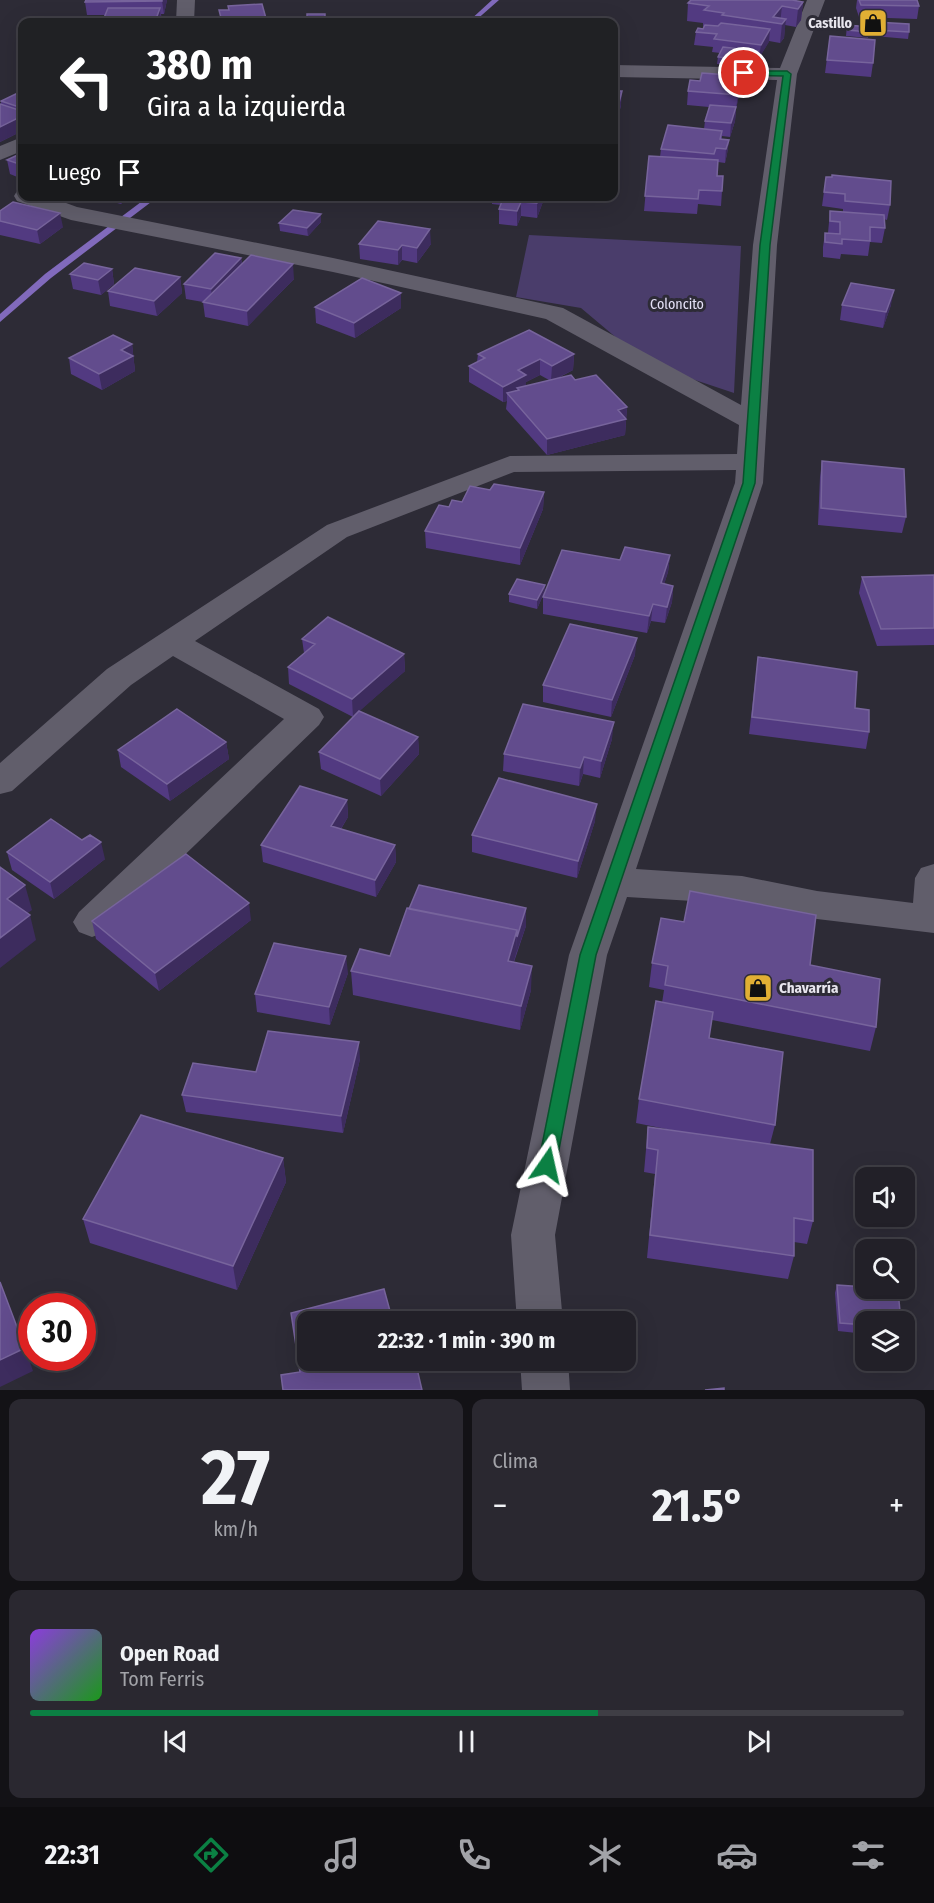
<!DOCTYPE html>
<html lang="es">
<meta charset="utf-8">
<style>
:root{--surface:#222028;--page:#2a2830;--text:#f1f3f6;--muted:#a2a3a8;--line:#3f3e45;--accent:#0b8043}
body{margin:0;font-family:"Fira Sans Condensed",sans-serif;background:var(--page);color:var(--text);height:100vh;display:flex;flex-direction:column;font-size:22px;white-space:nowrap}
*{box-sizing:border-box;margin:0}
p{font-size:20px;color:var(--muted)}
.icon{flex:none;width:33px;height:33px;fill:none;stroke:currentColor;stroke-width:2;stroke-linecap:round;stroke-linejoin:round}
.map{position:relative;height:1390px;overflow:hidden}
.sheet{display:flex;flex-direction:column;gap:9px;padding:9px;background:#131216;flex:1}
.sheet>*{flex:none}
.guide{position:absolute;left:18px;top:18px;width:600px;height:183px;border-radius:12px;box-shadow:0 6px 24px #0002,0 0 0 2px var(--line);background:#202124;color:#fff;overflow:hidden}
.buttons{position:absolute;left:855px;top:1167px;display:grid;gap:12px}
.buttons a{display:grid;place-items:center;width:60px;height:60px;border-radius:12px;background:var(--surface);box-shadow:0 6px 24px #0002,0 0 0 2px var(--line);font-size:30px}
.speed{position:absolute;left:18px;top:1293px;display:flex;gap:12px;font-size:30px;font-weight:700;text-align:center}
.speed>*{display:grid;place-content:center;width:78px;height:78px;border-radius:50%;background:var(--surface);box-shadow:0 6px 24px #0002,0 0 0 2px var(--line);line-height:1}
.speed .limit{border:9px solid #d22;background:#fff;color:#111}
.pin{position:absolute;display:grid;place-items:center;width:51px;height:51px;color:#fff;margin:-26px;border:3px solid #fff;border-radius:50%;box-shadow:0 2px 6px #0007}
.me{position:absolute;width:66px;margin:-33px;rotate:11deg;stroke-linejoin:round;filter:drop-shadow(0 0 4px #0008)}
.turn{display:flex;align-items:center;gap:21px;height:126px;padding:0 30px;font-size:27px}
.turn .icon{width:78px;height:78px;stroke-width:2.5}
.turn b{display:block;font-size:42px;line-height:51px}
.then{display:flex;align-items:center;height:57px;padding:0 30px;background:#0003;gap:12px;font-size:22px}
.big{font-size:45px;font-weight:700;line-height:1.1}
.sheet .tile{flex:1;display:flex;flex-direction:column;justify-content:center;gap:9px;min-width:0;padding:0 21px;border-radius:12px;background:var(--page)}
.sheet .dial{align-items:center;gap:0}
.dial b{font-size:78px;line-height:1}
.song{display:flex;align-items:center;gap:18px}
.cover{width:72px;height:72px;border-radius:9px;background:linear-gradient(135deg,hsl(270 70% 55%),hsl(120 70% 35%))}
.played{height:6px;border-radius:3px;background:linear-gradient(90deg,var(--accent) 65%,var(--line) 65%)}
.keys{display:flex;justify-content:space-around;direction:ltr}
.heat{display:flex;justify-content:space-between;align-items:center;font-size:33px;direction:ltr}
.sheet .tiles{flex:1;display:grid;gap:9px;grid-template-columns:1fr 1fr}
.tile:last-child{grid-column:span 2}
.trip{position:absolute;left:297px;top:1311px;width:339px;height:60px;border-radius:12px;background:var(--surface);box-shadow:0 6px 24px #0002,0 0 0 2px var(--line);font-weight:700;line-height:60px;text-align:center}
.tabs{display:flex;height:96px;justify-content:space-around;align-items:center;background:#0e0d10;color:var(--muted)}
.tabs .icon{width:42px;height:42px}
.tabs .on{color:var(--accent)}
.tabs b{font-size:27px;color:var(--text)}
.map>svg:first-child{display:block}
</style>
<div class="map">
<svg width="934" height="1390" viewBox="0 0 934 1390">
<rect width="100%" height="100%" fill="#2d2b36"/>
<path fill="#4a3d6b" d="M 529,235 L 741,246 L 734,393 L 674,373 L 625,345 L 581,308 L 516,297 Z"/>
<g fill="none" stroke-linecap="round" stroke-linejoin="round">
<path fill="#816abc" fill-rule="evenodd" d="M 492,0 L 499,0 L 474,22 L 468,22 Z
M 149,196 L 159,196 L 51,278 L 0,322 L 0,314 L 45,274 Z"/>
<path fill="#615e6b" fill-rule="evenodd" d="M 177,0 L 195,0 L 194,22 L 176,22 Z
M 807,0 L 825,0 L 797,74 L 777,245 L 763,483 L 636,869 L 742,876 L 817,891 L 913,903 L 915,878 L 921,868 L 934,864 L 934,933 L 817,919 L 742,904 L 627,897 L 607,955 L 555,1235 L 563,1322 L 517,1322 L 511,1235 L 569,955 L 735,483 L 736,470 L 514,472 L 347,537 L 195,641 L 319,709 L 324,717 L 319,725 L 105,932 L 92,937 L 79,932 L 73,922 L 79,912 L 284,719 L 173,656 L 131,685 L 12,791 L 0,794 L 0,763 L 107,669 L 327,525 L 510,456 L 737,454 L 739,425 L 546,319 L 333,272 L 71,220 L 17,201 L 14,196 L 17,191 L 22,190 L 22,196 L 47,196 L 77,207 L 333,258 L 563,308 L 741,405 L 753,245 L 777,80 L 614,77 L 614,65 L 780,68 Z
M 22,137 L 22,151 L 0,160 L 0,146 Z
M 520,1360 L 568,1360 L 570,1390 L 522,1390 Z"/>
</g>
<path fill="#523a81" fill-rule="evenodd" d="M 86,0 L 167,0 L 164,14 L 161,14 L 162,21 L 104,18 L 105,15 L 87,15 L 85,2 Z
M 857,0 L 917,0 L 919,6 L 917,19 L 859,17 L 856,8 Z
M 803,2 L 801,20 L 796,27 L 785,25 L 784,38 L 780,43 L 769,41 L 759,58 L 757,58 L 752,68 L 717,64 L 718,57 L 720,53 L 712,52 L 713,47 L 694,45 L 696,32 L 703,29 L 703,23 L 687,21 L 688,3 Z
M 875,22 L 909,32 L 908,39 L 874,36 Z
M 847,25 L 870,27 L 868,38 L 846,36 Z
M 830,36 L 873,63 L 871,77 L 825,73 Z
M 22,82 L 22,131 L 0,142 L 1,101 L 22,91 L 21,83 Z
M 614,83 L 621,105 L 619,114 L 619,121 L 616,133 L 614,133 Z
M 740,90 L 736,109 L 735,121 L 730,137 L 722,136 L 722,139 L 729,140 L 727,154 L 725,163 L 718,162 L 717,176 L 722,191 L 721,206 L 698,204 L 697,214 L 644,211 L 649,156 L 660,157 L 661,149 L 704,129 L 705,121 L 709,107 L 687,105 L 688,91 Z
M 22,153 L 22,179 L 10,174 L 7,160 Z
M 826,177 L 890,205 L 887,220 L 884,219 L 885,228 L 882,243 L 870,242 L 868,256 L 841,254 L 840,259 L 823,257 L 823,247 L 825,233 L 828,233 L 830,211 L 843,212 L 843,209 L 822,206 Z
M 90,196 L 131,196 L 121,204 Z
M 492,196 L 545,196 L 537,218 L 521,216 L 517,226 L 499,224 L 499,209 L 501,205 L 492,204 Z
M 0,211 L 63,227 L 40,244 L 0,235 Z
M 321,214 L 321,222 L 308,236 L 280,231 L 279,223 Z
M 359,244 L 431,244 L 417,263 L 402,260 L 398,265 L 360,259 Z
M 241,258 L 242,264 L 294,279 L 248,326 L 205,317 L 203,302 L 186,299 L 184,284 Z
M 112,269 L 114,284 L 101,295 L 73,289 L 70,274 Z
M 180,277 L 182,293 L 157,316 L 110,306 L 108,291 Z
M 842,305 L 891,305 L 883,328 L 840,320 Z
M 315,307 L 401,308 L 355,338 L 316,323 Z
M 132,344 L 135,371 L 102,390 L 71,374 L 69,358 Z
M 478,354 L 574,354 L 573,370 L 558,378 L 575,380 L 627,407 L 625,435 L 547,455 L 506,409 L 507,401 L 503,402 L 469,382 L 469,366 L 477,362 ZM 540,375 L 549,380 L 526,386 L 526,382 Z
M 822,461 L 906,517 L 902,533 L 818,525 L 820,477 Z
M 490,490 L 544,492 L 543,509 L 520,565 L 426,548 L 425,531 L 449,507 Z
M 670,555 L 668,572 L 664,584 L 673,586 L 672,602 L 665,623 L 651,621 L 647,633 L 543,614 L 543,597 L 620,560 Z
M 934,575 L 934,645 L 877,646 L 859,593 L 862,577 Z
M 545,585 L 544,593 L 537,609 L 509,602 L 509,594 Z
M 302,639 L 404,654 L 405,671 L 359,711 L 418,737 L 419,754 L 381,796 L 321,769 L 319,752 L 353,717 L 289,684 L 288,667 L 304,653 Z
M 635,655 L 611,717 L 543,702 L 543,685 Z
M 758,657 L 855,708 L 869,732 L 866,749 L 749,734 Z
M 612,739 L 600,778 L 583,774 L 579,786 L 503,771 L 504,754 Z
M 226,742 L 229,759 L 170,801 L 121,767 L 118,750 Z
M 347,800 L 348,817 L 341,829 L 395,845 L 396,862 L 376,897 L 263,862 L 261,845 Z
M 595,821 L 577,878 L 472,852 L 472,835 Z
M 7,852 L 105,859 L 54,899 L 12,870 Z
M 526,908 L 526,926 L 514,962 L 531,990 L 520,1030 L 353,995 L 351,971 L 390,956 Z
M 251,920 L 159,991 L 96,939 L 92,921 Z
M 652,963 L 810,965 L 876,1027 L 870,1051 L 712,1020 L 709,1038 L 775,1125 L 770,1144 L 813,1221 L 807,1244 L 794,1242 L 794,1256 L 788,1279 L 647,1258 L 655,1174 L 644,1172 L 648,1127 L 686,1133 L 636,1123 L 639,1099 L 662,1003 L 664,990 L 649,987 Z
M 348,973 L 330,1025 L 257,1012 L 255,994 Z
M 360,1059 L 343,1133 L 186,1112 L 182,1095 L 256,1072 Z
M 283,1158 L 286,1182 L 237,1290 L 90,1243 L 83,1219 Z
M 837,1285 L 866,1322 L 866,1334 L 838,1331 L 835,1293 Z"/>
<path fill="#3d2c5e" d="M 162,0 L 167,0 L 164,14 L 162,1 Z
M 803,2 L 801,20 L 796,27 L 798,9 Z
M 782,6 L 780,24 L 773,17 Z
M 160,8 L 161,22 L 155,22 Z
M 786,19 L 784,38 L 780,43 L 782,24 Z
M 770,29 L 769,42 L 759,58 L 761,45 Z
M 758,51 L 757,58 L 752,68 L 753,61 Z
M 742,76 L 740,90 L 736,109 L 738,95 Z
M 622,91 L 621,105 L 618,117 L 619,103 Z
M 736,107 L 735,121 L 730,137 L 731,123 Z
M 619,114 L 619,121 L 616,133 L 616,126 Z
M 22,116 L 22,131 L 0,142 L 0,127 Z
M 729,140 L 727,154 L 725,163 L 726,149 Z
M 120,196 L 131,196 L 121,204 Z
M 540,196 L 545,196 L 537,218 L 537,203 Z
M 521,202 L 521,216 L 517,226 L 517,211 Z
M 60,213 L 63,227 L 40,244 L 37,230 Z
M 321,214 L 321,222 L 308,236 L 307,228 Z
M 430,229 L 431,244 L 417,263 L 417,248 Z
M 402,245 L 402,260 L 398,265 L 398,250 Z
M 241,258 L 243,273 L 213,304 L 211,289 Z
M 293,264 L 294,279 L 248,326 L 247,311 Z
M 112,269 L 114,284 L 101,295 L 98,280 Z
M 180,277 L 182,293 L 157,316 L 154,301 Z
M 894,290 L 891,305 L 883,328 L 886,312 Z
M 401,293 L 401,308 L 355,338 L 354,323 Z
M 132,344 L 135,371 L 102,390 L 99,374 L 121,350 Z
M 574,354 L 573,370 L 551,381 L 552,366 Z
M 540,359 L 540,375 L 526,382 L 526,391 L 519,390 L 517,388 L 517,395 L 507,393 L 507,401 L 503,402 L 503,387 L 518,370 Z
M 627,407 L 625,435 L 547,455 L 547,439 L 618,410 Z
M 544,492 L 543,509 L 520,565 L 520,548 Z
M 670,555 L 668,572 L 659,600 L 661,583 Z
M 545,585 L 544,593 L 537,609 L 537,600 Z
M 673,586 L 672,602 L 665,623 L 667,607 Z
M 653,604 L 651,621 L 647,633 L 649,616 Z
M 637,638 L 635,655 L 611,717 L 612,700 Z
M 404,654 L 405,671 L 353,717 L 352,699 Z
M 614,722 L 612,739 L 600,778 L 601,761 Z
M 418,737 L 419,754 L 381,796 L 380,779 Z
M 226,742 L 229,759 L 170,801 L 167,784 Z
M 584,757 L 583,774 L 579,786 L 580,768 Z
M 347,800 L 348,817 L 332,843 L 331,826 Z
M 597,804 L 595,821 L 577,878 L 578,861 Z
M 101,842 L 105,859 L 54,899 L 50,882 Z
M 395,845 L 396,862 L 376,897 L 375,880 Z
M 25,885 L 32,910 L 14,923 L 7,899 Z
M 249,903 L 251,920 L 159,991 L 155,973 Z
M 526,908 L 526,926 L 516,954 L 517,937 Z
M 30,915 L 36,940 L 0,968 L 0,938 Z
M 517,930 L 516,954 L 507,985 L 508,961 Z
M 346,956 L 348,973 L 330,1025 L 329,1007 Z
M 532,966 L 531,990 L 520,1030 L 521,1006 Z
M 359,1042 L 360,1059 L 343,1133 L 341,1116 Z
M 283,1158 L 286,1182 L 237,1290 L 233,1266 Z
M 25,1348 L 33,1371 L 0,1387 L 0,1360 Z"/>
<path fill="#624c8d" stroke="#77649c" stroke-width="1.5" d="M 86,0 L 162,0 L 162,1 L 85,2 Z
M 691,0 L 792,0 L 803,2 L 798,9 L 782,6 L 773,17 L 786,19 L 782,24 L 722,15 L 724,13 L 704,10 L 709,6 L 688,3 Z
M 859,0 L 917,0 L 919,6 L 861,5 Z
M 262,4 L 267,22 L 222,22 L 219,10 L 229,10 L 228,6 Z
M 108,8 L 160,8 L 155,22 L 164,22 L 93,22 L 96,18 L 104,18 Z
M 307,14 L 325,14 L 325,20 L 356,21 L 356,22 L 307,22 Z
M 875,22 L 909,24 L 909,32 L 875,30 Z
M 721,23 L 770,29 L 761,45 L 714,39 L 717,34 L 696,32 L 698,28 L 703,29 L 705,25 L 718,26 Z
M 847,25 L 870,27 L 869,32 L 847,30 Z
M 830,36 L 875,40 L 873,63 L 827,60 Z
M 723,47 L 758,51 L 753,61 L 718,57 Z
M 702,73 L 742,76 L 738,95 L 688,91 L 690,80 L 700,81 Z
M 614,83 L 617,84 L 615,91 L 622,91 L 619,103 L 614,103 Z
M 22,91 L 22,108 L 1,101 Z
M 0,104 L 22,111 L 22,116 L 0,127 Z
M 710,105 L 736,107 L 731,123 L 705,121 Z
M 614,114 L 619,114 L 616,126 L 614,126 Z
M 668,125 L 722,131 L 720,139 L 729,140 L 726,149 L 716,148 L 714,154 L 661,149 Z
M 22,153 L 22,165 L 7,160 Z
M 649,156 L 718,160 L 717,176 L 723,176 L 722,191 L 699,190 L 698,199 L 645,196 Z
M 832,175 L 891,181 L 890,205 L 845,201 L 845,194 L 824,192 L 826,177 L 832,177 Z
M 504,196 L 540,196 L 537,203 L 521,202 L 517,211 L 499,209 Z
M 13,202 L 60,213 L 37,230 L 0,221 L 0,211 Z
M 293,210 L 321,214 L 307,228 L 279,223 Z
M 830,211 L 884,215 L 885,228 L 870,227 L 870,241 L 842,239 L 842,244 L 825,242 L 825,233 L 840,234 L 840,222 L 830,221 Z
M 378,221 L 430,229 L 417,248 L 402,245 L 398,250 L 359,244 Z
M 215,253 L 241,258 L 211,289 L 184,284 Z
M 251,255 L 293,264 L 247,311 L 203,302 Z
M 84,263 L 112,269 L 98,280 L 70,274 Z
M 135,268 L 180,277 L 154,301 L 108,291 Z
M 362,278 L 401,293 L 354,323 L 315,307 Z
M 851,283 L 894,290 L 886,312 L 842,305 Z
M 529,330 L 574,354 L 552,366 L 540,359 L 518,370 L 526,375 L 503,387 L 469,366 L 485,358 L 478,354 Z
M 113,335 L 132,344 L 121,350 L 133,356 L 99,374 L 69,358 Z
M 571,375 L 575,380 L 596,375 L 627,407 L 618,410 L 626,419 L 547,439 L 507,393 L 519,390 L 517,388 Z
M 822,461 L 904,469 L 906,517 L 821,508 Z
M 494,484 L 544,492 L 520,548 L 425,531 L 439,505 L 449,507 L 452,500 L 462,502 L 470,486 L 490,490 Z
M 625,547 L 670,555 L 661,583 L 673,586 L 667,607 L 653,604 L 649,616 L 543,597 L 562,550 L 620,560 Z
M 934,575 L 934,628 L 881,629 L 862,577 Z
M 517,579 L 545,585 L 537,600 L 509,594 Z
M 328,617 L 404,654 L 352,699 L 288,667 L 315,644 L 302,639 Z
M 570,624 L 637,638 L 612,700 L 543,685 Z
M 758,657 L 857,672 L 855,708 L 869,710 L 869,732 L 752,717 Z
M 523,704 L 614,722 L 601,761 L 584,757 L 580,768 L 504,754 Z
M 177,709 L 226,742 L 167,784 L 118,750 Z
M 359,711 L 418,737 L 380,779 L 319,752 Z
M 499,778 L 597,804 L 578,861 L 472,835 Z
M 300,786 L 347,800 L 331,826 L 395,845 L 375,880 L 261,845 Z
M 51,819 L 82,840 L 90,835 L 101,842 L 50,882 L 7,852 Z
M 186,854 L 249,903 L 155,973 L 92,921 Z
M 0,867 L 25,885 L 7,899 L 30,915 L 0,938 Z
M 419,885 L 526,908 L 517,937 L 517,930 L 409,909 Z
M 690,891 L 816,915 L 810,965 L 880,979 L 876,1027 L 665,985 L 668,966 L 652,963 L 661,918 L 684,922 Z
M 407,908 L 517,930 L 508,961 L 532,966 L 521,1006 L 351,971 L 360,949 L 390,956 Z
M 274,943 L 346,956 L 329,1007 L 255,994 Z
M 656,1001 L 713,1012 L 709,1038 L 783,1052 L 775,1125 L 639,1099 Z
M 268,1031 L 359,1042 L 341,1116 L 182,1095 L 193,1063 L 256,1072 Z
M 141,1115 L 283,1158 L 233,1266 L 83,1219 Z
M 648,1127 L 813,1150 L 813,1221 L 794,1218 L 794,1256 L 650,1235 L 658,1150 L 647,1148 Z
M 0,1282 L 25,1348 L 0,1360 Z
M 837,1285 L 866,1287 L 866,1288 L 898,1290 L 901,1322 L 866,1322 L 866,1325 L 840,1323 Z
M 384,1289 L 393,1322 L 308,1322 L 308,1360 L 415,1360 L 422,1390 L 283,1390 L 281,1375 L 300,1372 L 291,1313 Z
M 724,1388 L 724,1390 L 705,1390 Z"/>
<path fill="#0b8043" stroke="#07532c" stroke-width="1.5" d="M 744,71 L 787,71 L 791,74 L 770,245 L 755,483 L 596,955 L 556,1165 L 554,1171 L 547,1173 L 541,1171 L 538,1165 L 580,955 L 743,483 L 760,245 L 783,76 L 741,75 L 740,73 Z"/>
<defs>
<g id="shop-square" transform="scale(1.5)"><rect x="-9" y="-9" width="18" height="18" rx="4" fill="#e1af34" stroke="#2d2b36"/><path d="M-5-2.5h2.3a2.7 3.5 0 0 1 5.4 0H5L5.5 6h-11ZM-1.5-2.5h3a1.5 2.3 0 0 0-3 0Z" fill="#111"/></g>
</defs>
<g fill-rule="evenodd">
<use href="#shop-square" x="873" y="23"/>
<use href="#shop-square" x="758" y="988"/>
</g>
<g text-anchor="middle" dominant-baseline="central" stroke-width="6" stroke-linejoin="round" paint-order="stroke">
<g font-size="14" font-weight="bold" fill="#e8e6ee" stroke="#2d2b36" text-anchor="end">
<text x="852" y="23">Castillo</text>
</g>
<g font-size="14" fill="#e5e1f7" stroke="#2d2b36">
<text x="677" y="304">Coloncito</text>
</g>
<g font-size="15" font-weight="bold" fill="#e8e6ee" stroke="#2d2b36" text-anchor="start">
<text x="779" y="988">Chavarría</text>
</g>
</g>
</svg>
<div class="buttons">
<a><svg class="icon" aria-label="sound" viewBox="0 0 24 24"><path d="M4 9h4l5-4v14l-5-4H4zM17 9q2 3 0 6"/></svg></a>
<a><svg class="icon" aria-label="search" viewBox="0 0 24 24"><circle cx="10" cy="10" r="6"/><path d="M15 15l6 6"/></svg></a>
<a><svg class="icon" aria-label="layers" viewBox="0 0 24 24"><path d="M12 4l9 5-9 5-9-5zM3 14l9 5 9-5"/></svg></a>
</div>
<div class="speed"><div class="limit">30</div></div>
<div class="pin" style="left:744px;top:73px;background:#d93025"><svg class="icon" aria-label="arrive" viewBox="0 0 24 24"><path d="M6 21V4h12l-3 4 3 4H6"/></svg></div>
<svg class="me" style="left:547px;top:1165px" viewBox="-20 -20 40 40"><path d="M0-17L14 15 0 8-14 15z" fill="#0b8043" stroke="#fff" stroke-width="4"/></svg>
<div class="trip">22:32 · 1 min · 390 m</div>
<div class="guide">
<div class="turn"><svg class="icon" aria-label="left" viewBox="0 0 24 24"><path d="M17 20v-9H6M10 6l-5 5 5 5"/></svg><div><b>380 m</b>Gira a la izquierda</div></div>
<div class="then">Luego<svg class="icon" aria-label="arrive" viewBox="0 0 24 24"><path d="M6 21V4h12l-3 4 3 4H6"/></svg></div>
</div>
</div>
<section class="sheet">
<div class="tiles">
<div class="tile dial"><b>27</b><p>km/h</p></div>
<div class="tile"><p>Clima</p>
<div class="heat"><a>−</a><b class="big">21.5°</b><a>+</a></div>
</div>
<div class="tile">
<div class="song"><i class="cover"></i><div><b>Open Road</b><p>Tom Ferris</p></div></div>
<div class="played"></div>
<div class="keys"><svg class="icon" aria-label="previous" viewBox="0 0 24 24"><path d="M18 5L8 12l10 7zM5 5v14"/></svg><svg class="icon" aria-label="pause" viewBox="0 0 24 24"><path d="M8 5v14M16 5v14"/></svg><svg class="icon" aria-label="next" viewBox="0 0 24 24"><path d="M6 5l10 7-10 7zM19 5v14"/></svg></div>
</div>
</div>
</section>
<nav class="tabs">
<b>22:31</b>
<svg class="icon on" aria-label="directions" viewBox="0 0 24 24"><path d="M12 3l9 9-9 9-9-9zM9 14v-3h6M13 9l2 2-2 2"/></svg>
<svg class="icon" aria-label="music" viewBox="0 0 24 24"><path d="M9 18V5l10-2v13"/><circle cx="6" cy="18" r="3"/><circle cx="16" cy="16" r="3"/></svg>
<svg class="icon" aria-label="phone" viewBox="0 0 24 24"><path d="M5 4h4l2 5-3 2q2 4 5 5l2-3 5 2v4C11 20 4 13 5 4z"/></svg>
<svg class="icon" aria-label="climate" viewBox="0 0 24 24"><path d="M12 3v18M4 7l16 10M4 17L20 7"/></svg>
<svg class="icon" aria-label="car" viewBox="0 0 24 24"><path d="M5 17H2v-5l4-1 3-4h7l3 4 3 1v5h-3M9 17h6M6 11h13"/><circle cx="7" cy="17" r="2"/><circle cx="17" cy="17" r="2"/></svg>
<svg class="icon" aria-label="filters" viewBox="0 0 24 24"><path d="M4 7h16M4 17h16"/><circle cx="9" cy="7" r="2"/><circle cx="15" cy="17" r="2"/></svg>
</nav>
